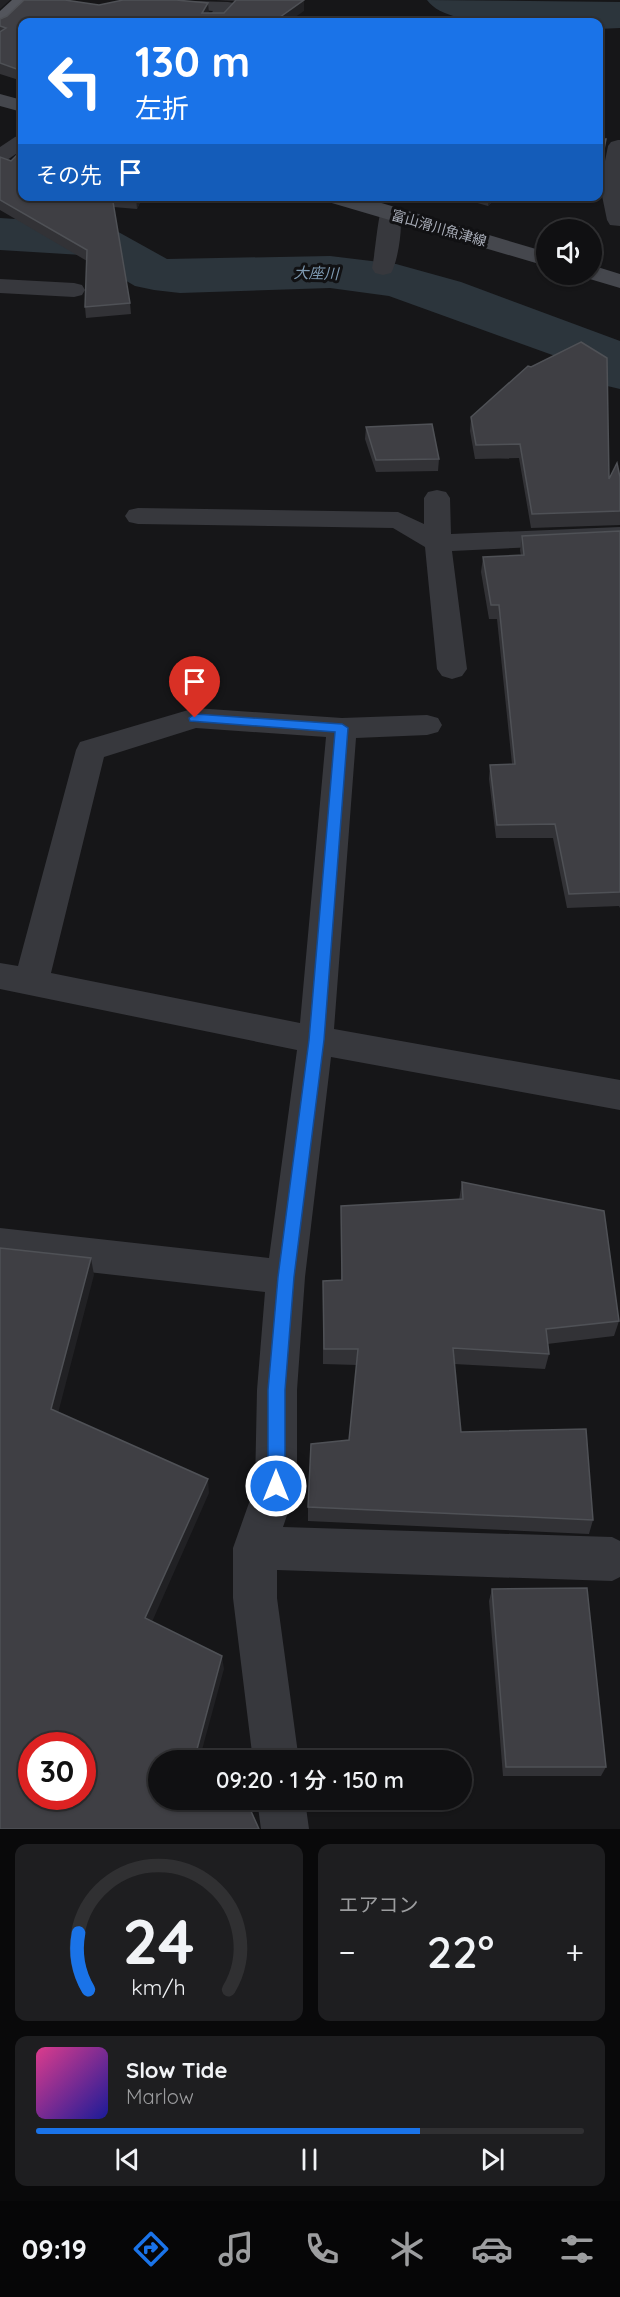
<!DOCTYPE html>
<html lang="ja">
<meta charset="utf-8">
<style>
:root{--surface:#101012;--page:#1e1e20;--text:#f1f3f6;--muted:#9c9d9f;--line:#303032;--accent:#1a73e8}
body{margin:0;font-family:Quicksand,"Noto Sans JP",sans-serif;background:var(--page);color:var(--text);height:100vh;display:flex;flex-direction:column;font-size:22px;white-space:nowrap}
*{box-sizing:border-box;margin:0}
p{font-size:20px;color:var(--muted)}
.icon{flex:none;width:33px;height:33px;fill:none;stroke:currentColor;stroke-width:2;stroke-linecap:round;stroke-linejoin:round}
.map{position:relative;height:1829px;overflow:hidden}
.sheet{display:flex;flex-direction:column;gap:15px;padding:15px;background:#09090a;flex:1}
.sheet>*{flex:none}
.top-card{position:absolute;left:18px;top:18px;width:585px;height:183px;border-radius:12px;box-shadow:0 2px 4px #0004,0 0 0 2px var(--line);background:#1a73e8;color:#fff;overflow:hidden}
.controls{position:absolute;left:536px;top:219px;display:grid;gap:12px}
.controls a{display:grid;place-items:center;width:66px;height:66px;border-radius:50%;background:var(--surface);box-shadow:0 2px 4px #0004,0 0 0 2px var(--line);font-size:30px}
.speed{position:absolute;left:18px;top:1732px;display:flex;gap:12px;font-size:30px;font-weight:700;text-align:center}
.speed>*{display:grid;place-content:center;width:78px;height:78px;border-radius:50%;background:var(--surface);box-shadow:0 2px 4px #0004,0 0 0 2px var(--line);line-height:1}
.speed .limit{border:9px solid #d22;background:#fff;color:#111}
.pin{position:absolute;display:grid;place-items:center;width:51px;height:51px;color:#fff;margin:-62px -26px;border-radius:50% 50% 50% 0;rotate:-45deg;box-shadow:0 0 6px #0007}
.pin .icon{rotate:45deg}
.me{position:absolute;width:66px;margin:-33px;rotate:0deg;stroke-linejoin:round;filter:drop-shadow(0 0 4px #0008)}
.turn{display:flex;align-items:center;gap:21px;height:126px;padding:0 18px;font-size:27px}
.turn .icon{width:78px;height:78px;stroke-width:2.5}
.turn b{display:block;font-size:42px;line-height:51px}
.then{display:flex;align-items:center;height:57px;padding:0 18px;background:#0003;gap:12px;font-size:22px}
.big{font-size:45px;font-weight:600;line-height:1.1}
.sheet .widget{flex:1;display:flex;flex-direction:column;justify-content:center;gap:9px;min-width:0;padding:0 21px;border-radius:12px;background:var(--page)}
.sheet .dial{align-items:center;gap:0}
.dial svg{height:156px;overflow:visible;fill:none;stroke:var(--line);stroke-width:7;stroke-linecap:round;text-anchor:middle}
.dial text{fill:var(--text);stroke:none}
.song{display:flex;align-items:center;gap:18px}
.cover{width:72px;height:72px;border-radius:9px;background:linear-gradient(135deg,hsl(330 70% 55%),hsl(240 70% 35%))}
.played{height:6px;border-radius:3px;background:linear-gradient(90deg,var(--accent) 70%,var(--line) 70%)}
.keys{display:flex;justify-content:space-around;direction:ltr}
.heat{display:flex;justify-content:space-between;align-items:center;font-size:33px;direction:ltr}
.sheet .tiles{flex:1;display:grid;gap:15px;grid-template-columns:1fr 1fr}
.widget:last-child{grid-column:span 2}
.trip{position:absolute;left:148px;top:1750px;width:324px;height:60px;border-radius:30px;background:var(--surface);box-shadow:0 2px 4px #0004,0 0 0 2px var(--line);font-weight:600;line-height:60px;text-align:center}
.dock{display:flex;height:96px;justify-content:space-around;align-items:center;background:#060607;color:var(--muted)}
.dock .icon{width:42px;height:42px}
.dock .active{color:var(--accent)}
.dock b{font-size:27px;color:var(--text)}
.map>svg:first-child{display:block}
</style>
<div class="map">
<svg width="620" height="1829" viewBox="0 0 620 1829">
<rect width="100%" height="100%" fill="#161618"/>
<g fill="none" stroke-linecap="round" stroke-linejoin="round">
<path fill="#2c353c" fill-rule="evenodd" d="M 427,0 L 620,2 L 620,28 L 598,29 L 598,22 C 560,22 450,33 427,0 Z
M 0,218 L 94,224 L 113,229 L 167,259 L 330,256 L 396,264 L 461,282 L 620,341 L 620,389 L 599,384 L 583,366 L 389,296 L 330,288 L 180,293 L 154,290 L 135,286 L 82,255 L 0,250 Z"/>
<path fill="#37383d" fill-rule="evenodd" d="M 157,0 L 228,2 L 234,3 L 237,7 L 223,22 L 204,22 L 213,11 L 165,7 L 159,6 Z
M 22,135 L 22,150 L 7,160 L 0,162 L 0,147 L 15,137 Z
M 618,140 L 620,140 L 620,226 L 610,225 L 607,220 L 600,186 L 608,146 L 611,142 Z
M 390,207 L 398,208 C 405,219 398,262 391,273 L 383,275 L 375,273 L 372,268 C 375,255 378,215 382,208 Z
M 0,279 L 74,283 L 82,285 L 85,290 L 82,295 L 74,297 L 0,293 Z
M 437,490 L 446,492 L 450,498 L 451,534 L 620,527 L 620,543 L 452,551 L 467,669 L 462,676 L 452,679 L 442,676 L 437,669 L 425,547 L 393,528 L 138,524 L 129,522 L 125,516 L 129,510 L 138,508 L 398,512 L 424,524 L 424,498 L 428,492 Z
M 195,708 L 342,718 L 427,715 L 438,718 L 442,725 L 438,732 L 427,735 L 356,738 L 334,1029 L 620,1080 L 620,1110 L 331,1057 L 305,1277 L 297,1390 L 297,1486 L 283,1527 L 612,1537 L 620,1541 L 620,1577 L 612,1581 L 277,1570 L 277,1598 L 299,1761 L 253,1761 L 233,1598 L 233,1548 L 255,1486 L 257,1390 L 265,1292 L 0,1262 L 0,1228 L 269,1258 L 297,1050 L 0,989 L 0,963 L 18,966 L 76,750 L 80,742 ZM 196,728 L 326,737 L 300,1023 L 51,973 L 104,757 Z
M 257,1800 L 305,1800 L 309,1829 L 261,1829 Z"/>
<path fill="#45474d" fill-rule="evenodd" d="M 0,94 L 22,100 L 22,112 L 0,106 Z
M 323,196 L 358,196 L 546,252 L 546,266 L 325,201 Z
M 591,265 L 620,274 L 620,288 L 583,277 L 581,274 L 591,274 Z"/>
<path fill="#53555c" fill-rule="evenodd" d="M 12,0 L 32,0 L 7,25 L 0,27 L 0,11 Z"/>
</g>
<path fill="#323236" d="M 216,0 L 304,0 L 304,11 L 22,22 L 22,81 L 0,74 L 0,19 L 99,5 L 208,13 L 224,13 L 235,1 Z
M 598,139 L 605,150 L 600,176 L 602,188 L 600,199 L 551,200 L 550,196 L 598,196 Z
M 0,157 L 143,196 L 137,209 L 113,207 L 130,303 L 131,314 L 86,318 L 85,307 L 87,261 L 0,210 Z
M 453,196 L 499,196 L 488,206 Z
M 471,417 L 609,479 L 620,477 L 620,525 L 531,528 L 519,458 L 475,459 L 470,431 Z
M 366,427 L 439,459 L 438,471 L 376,472 L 365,439 Z
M 620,531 L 620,908 L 619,906 L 567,908 L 553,838 L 496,838 L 489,779 L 490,765 L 512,764 L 497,619 L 489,619 L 481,572 L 483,557 L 521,556 L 520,550 L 522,536 Z
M 462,1182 L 619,1321 L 614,1336 L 547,1344 L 549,1354 L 545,1369 L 454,1364 L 461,1432 L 593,1520 L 589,1534 L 308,1521 L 308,1507 L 349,1440 L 357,1365 L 323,1364 L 323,1297 L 341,1280 L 341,1206 L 459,1200 Z
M 492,1589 L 606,1767 L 601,1776 L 503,1776 L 489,1601 Z"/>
<path fill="#212124" d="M 0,0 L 10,0 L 0,9 Z
M 304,0 L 304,11 L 288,22 L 273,22 Z
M 208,3 L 209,13 L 202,13 Z
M 137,196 L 143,196 L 137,209 L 136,198 Z
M 489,196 L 499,196 L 488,206 Z
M 91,1258 L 94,1275 L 55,1425 L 51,1409 Z
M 208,1479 L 209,1493 L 148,1631 L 145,1618 Z
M 222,1656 L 224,1669 L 199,1761 L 196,1753 Z"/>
<path fill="#3f3f44" stroke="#4f5156" stroke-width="1.5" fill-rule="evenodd" d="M 24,0 L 65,0 L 99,5 L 123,0 L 176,0 L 208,3 L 202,13 L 224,13 L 236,0 L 304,0 L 273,22 L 22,22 L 22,71 L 0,63 L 0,32 L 6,28 L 0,26 L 0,19 L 7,16 Z
M 598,139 L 606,139 L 599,175 L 602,188 L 598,188 Z
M 22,150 L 22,196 L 112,196 L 130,303 L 85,307 L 87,250 L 0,200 L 0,157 L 11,161 Z
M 115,196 L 137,196 L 136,198 Z
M 581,342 L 607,358 L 609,479 L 617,463 L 620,477 L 620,511 L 532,514 L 520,444 L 476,445 L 471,417 L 528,366 L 531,367 Z
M 432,424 L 439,459 L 376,460 L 366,427 Z
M 620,531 L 620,892 L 569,894 L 555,824 L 497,825 L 490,765 L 515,764 L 499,605 L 491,605 L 483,557 L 524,555 L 522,536 Z
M 462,1182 L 604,1211 L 619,1321 L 546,1329 L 549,1354 L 453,1348 L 461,1432 L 586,1429 L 593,1520 L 308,1507 L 311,1444 L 349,1440 L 358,1349 L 324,1349 L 323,1281 L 342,1280 L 341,1206 L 463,1199 Z
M 0,1248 L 91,1258 L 51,1409 L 208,1479 L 145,1618 L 222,1656 L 196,1753 L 210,1761 L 159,1761 L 159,1800 L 246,1800 L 259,1829 L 0,1829 ZM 32,1746 L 82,1746 L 82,1797 L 32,1797 Z
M 587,1588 L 606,1767 L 506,1767 L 492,1589 Z"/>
<path fill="#1a73e8" stroke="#114b97" stroke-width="1.5" d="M 195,714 L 342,724 L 348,728 L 324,1040 L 294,1277 L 285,1390 L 285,1486 L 282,1492 L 276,1495 L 270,1492 L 268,1486 L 268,1390 L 278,1277 L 309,1040 L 335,732 L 190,721 L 189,718 Z"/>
<g text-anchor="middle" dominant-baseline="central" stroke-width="6" stroke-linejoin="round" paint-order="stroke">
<g font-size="14" fill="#a8adb8" stroke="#111113">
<text transform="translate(439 228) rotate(16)">富山滑川魚津線</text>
</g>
<g font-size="15" font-style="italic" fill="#7f9bb3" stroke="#111113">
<text transform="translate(316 273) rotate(1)">大座川</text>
</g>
</g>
</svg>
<div class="controls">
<a><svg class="icon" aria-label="sound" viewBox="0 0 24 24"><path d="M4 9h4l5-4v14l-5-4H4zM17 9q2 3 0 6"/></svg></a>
</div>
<div class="speed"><div class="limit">30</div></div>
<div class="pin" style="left:195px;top:718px;background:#d93025"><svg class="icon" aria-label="arrive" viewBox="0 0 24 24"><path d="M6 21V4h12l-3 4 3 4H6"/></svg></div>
<svg class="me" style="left:276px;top:1486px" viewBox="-20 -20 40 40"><circle r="17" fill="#1a73e8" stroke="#fff" stroke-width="3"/><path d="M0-11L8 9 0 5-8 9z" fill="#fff"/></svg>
<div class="trip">09:20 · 1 分 · 150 m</div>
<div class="top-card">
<div class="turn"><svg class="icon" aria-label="left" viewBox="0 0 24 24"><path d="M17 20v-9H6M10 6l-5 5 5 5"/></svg><div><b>130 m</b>左折</div></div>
<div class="then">その先<svg class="icon" aria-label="arrive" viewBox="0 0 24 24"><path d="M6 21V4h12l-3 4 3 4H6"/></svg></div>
</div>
</div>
<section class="sheet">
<div class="tiles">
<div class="widget dial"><svg viewBox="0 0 100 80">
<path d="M14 69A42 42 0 1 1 86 69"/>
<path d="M14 69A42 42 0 0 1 9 40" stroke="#1a73e8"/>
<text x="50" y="56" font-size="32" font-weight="700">24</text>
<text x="50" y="72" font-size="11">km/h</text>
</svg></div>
<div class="widget"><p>エアコン</p>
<div class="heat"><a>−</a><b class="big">22°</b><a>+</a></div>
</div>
<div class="widget">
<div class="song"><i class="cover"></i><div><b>Slow Tide</b><p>Marlow</p></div></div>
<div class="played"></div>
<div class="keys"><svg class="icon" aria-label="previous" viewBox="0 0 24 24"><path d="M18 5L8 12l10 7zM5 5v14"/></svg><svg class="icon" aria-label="pause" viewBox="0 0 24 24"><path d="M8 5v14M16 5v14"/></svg><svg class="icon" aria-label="next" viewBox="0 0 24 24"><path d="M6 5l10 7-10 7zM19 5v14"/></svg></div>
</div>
</div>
</section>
<nav class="dock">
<b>09:19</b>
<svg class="icon active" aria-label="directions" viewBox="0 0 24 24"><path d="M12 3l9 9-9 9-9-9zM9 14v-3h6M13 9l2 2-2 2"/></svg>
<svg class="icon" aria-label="music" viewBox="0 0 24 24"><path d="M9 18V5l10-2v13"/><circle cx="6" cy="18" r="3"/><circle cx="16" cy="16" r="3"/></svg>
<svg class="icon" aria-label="phone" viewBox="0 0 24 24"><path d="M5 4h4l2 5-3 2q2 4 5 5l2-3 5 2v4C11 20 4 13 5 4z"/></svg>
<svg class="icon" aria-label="climate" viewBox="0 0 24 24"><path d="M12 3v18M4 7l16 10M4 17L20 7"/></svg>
<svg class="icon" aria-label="car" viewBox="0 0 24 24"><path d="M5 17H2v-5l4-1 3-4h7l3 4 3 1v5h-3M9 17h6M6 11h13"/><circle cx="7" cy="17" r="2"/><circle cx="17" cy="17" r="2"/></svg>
<svg class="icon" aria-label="filters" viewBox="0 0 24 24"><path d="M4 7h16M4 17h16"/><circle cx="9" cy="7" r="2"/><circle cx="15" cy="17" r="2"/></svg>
</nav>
